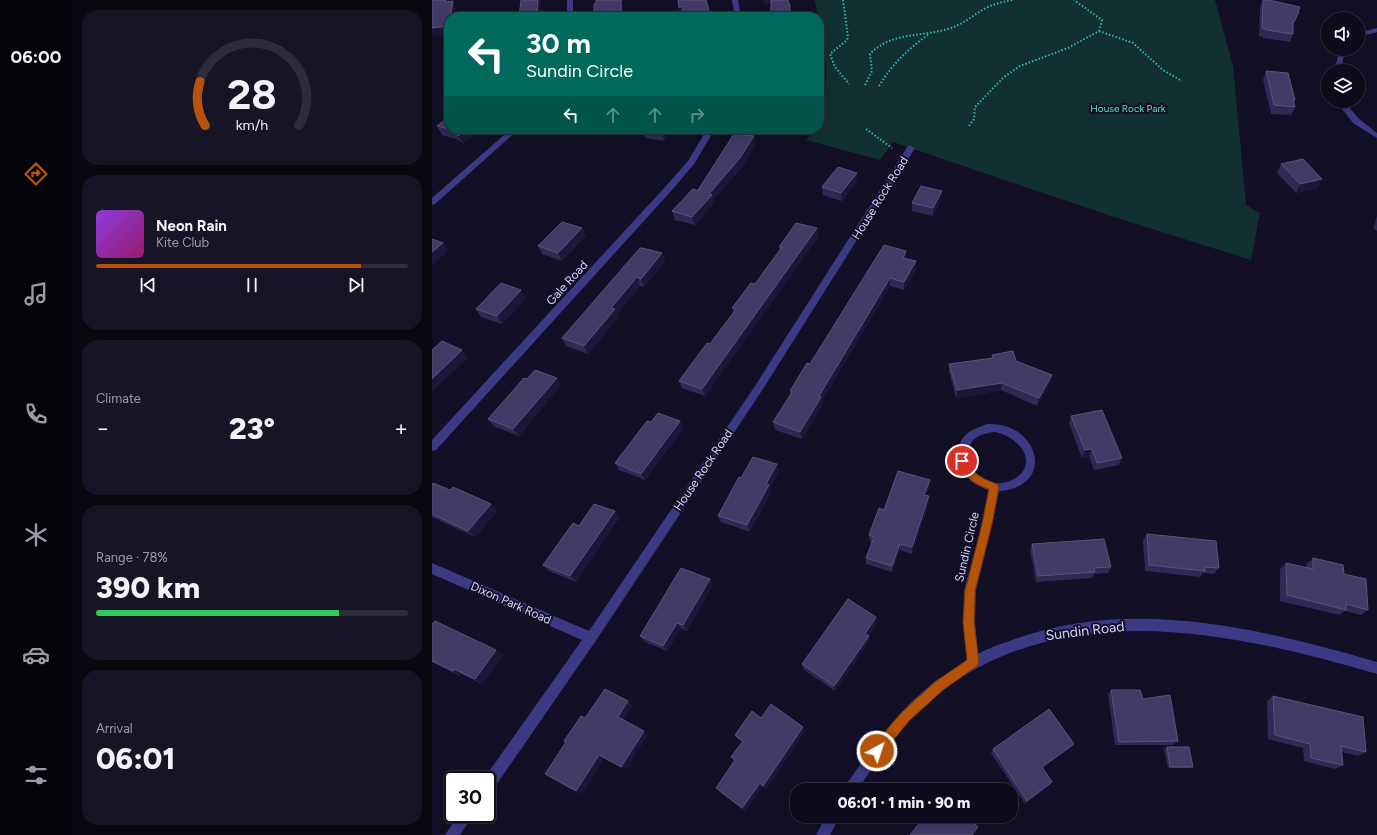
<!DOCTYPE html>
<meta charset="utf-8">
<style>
:root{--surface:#0e0b1c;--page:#171425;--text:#f1f3f6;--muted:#9b9ba3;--line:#2e2b3b;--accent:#b45309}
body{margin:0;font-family:Figtree,sans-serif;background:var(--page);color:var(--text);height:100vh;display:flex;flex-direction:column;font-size:15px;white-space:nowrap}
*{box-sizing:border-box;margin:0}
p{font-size:13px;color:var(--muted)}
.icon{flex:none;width:22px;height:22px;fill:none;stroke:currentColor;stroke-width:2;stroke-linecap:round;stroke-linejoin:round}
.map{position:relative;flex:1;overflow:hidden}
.drawer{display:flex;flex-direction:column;gap:10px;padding:10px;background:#08060f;width:360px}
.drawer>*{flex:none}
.top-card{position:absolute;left:12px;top:12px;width:380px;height:122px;border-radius:16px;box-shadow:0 4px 16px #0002,0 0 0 1px var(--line);background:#00695c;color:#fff;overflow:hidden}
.fabs{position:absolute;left:889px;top:12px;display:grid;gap:8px}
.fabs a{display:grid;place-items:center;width:44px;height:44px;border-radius:50%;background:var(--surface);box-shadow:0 4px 16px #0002,0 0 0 1px var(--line);font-size:20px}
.speed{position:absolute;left:12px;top:771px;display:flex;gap:8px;font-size:20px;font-weight:700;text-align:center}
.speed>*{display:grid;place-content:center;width:52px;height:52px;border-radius:50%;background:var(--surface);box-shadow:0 4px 16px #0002,0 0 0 1px var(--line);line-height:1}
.speed .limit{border:2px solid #111;border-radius:6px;background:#fff;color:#111}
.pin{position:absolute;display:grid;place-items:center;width:34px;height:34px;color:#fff;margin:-17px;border:2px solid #fff;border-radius:50%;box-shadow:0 1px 4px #0007}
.me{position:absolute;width:44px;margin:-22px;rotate:40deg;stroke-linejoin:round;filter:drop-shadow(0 0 3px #0008)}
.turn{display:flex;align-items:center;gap:14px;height:84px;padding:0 16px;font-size:18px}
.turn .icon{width:52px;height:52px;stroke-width:2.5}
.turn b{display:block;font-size:28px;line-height:34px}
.lanes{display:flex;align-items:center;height:38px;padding:0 16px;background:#0003;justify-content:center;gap:20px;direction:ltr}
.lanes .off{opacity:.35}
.big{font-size:30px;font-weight:800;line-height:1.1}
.drawer .card{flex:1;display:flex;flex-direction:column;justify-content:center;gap:6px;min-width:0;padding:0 14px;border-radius:16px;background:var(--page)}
.drawer .dial{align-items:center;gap:0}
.dial svg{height:104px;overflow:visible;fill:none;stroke:var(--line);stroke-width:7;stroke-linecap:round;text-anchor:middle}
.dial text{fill:var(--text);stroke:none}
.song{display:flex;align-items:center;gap:12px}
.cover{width:48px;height:48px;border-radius:6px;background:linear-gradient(135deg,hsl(270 70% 55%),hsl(320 70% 35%))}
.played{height:4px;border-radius:2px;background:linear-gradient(90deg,var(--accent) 85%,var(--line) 85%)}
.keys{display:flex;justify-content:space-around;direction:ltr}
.heat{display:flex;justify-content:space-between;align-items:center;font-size:22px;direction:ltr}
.charge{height:6px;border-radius:3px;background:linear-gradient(90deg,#34c759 78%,var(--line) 0)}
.trip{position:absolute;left:358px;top:783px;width:228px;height:40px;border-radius:16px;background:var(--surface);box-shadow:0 4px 16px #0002,0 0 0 1px var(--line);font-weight:800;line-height:40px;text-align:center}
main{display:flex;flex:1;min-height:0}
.dock{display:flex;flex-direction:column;width:72px;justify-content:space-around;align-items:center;background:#06040b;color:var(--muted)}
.dock .icon{width:28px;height:28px}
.dock .current{color:var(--accent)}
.dock b{font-size:18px;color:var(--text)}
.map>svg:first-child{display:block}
</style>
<main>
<nav class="dock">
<b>06:00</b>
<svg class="icon current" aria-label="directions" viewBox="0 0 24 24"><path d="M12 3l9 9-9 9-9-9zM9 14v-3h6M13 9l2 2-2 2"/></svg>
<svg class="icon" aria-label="music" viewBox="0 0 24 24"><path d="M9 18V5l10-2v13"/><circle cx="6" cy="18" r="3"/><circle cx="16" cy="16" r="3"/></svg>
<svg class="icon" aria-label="phone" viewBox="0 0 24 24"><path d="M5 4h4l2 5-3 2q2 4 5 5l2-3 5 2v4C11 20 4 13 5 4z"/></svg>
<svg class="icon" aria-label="climate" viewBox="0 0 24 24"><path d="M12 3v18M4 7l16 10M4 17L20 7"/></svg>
<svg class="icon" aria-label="car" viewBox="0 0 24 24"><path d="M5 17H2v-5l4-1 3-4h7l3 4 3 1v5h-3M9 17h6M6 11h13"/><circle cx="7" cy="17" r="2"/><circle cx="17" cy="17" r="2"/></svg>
<svg class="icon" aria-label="filters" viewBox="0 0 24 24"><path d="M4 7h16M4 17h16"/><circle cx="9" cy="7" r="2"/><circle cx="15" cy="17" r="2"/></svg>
</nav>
<section class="drawer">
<div class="card dial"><svg viewBox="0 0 100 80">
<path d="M14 69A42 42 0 1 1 86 69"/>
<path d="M14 69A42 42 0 0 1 10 35" stroke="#b45309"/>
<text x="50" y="56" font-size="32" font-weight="700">28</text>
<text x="50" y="72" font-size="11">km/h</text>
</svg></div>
<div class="card">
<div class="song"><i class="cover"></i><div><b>Neon Rain</b><p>Kite Club</p></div></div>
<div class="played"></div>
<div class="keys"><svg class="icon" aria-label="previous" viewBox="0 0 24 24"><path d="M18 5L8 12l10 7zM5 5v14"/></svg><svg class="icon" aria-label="pause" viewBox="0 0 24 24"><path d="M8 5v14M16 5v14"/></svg><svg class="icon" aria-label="next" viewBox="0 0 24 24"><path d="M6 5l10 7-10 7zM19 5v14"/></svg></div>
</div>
<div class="card"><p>Climate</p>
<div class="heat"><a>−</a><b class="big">23°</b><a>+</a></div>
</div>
<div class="card"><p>Range · 78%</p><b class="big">390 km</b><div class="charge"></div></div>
<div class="card"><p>Arrival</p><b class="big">06:01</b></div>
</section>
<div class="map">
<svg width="945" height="835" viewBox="0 0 945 835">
<rect width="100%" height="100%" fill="#130f26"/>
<path fill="#12302f" d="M 383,0 L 783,0 L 801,66 L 814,205 L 828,213 L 819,260 L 679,216 L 461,142 L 448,160 L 374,140 L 383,129 L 387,129 L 387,125 L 392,119 L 394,68 Z"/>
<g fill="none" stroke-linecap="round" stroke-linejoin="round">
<path stroke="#2fb8b0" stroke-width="2" stroke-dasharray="1.5 2" stroke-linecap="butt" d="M 411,0 L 416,37 L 415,40 L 398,54 L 403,67 L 417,84
M 667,31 L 701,43 L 731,70 L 750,81
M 433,85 L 440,71 L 438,54 C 459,32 488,37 516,29 C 531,25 542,14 556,7 C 564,3 572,2 580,0
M 447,86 C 462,62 474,51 497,34
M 537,126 L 542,119 L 543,107 L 572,77 L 588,66 L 636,48 L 667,31 L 670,20 L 642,0
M 434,129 L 460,148"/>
<path fill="#3d3a85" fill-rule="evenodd" d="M 135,0 L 141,0 L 141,17 L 135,17 Z
M 300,0 L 306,0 L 309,17 L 303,17 Z
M 945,28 L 945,32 L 926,37 L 926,33 Z
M 908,49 L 914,49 L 908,71 L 902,71 Z
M 904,101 L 912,101 L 927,119 L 945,133 L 945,138 L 921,123 Z
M 79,129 L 87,129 L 3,204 L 0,205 L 0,198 Z
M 275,129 L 283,129 L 262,164 L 240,190 L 4,450 L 0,451 L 0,440 L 234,186 L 256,161 Z
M 476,146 L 479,146 L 483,148 L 329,392 L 163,642 L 60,791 L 55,793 L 55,780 L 51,780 L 150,640 L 0,574 L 0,563 L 157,631 L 323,386 Z
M 555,424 C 607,421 625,487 567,491 L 560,525 L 544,591 L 543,622 L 546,654 C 558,647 572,643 586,638 C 702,597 831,629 945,662 L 945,674 C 805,633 640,596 512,689 C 476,715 450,755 425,790 L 410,790 L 443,744 L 477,704 L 503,681 L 535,661 L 531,622 L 532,591 L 550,525 L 556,490 C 549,487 542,485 537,479 C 524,468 521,445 535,434 C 540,429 548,427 555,424 ZM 563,432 C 586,436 609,463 582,479 C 545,500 510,436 563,432 Z
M 27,814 L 42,814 L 28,835 L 13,835 Z
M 394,816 L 408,816 L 398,835 L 384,835 Z"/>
</g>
<path fill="#312854" d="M 831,0 L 837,0 L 866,11 L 864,20 L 861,25 L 861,34 L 858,42 L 831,38 L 831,37 L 827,36 L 828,7 Z
M 834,71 L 863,100 L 862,103 L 863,107 L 859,115 L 839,114 L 831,80 Z
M 5,126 L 17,129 L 49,129 L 31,144 L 25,139 L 10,135 Z
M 211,129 L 239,129 L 232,141 L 213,138 L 210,130 Z
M 322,136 L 323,145 L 310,167 L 281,200 L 282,203 L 263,225 L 243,220 L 240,211 L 266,190 Z
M 849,164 L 890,179 L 886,188 L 864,193 L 845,173 Z
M 425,181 L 410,201 L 391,195 L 390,187 Z
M 509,199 L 501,216 L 480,211 L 480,203 Z
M 945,216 L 945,231 L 941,229 Z
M 150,228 L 154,236 L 130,261 L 110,254 L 106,246 Z
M 385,228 L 386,237 L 273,396 L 250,388 L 247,381 L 278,344 L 302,312 L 300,308 L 323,284 L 348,250 L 347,247 Z
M 230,253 L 233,261 L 212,287 L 208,286 L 185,314 L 186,317 L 156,354 L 134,346 L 130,338 Z
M 474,259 L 484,261 L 484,269 L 472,290 L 458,286 L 390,401 L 390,405 L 370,439 L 343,430 L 341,422 L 359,394 L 358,391 L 378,364 Z
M 94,298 L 70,324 L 49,317 L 44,309 Z
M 560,355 L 584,361 L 620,375 L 618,383 L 605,406 L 569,390 L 524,398 L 517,372 L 517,364 L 560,358 Z
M 125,378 L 129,385 L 87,436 L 61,426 L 56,419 L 95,379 Z
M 639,416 L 690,458 L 687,465 L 662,470 L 657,456 L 650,458 L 637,423 Z
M 248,421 L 251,429 L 213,480 L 187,470 L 183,463 L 219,422 Z
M 345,464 L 347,471 L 338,487 L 339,492 L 318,532 L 289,522 L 286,516 L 309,478 Z
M 498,480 L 497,487 L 494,495 L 497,503 L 480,554 L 468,550 L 460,572 L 434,564 L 434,558 L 440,542 L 438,542 L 437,535 L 452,510 Z
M 0,485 L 59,504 L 65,511 L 43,537 L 0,517 Z
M 187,518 L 144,582 L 117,571 L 111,565 L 147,526 Z
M 715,534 L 787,568 L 782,574 L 771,573 L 768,577 L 713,571 L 711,540 Z
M 600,544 L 679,567 L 676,573 L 662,574 L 660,578 L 604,582 L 598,550 Z
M 881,558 L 912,574 L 936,610 L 929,615 L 913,611 L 907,615 L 848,601 L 848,569 L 854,563 L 875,568 L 874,564 Z
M 281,585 L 255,631 L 249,628 L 235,651 L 213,642 L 208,636 Z
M 445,622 L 436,636 L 437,641 L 403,691 L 371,669 L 370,664 Z
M 0,624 L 71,655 L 50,684 L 30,674 L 28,676 L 0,662 Z
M 679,690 L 746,741 L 741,745 L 683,745 L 676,694 Z
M 841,696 L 934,752 L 926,756 L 909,752 L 911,765 L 903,769 L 872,761 L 871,748 L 836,739 L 835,701 Z
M 329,718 L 373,731 L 334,789 L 330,786 L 313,811 L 287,791 L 303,761 L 299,757 L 310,742 L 306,739 L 303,735 Z
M 642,744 L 639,747 L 611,768 L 620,782 L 618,785 L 593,804 L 559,753 L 561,749 Z
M 735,747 L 761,767 L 758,768 L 736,768 L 732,749 Z"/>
<path fill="#1d163a" d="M 14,0 L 19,0 L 17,10 L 13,2 Z
M 106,0 L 109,0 L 109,17 L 105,17 Z
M 189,0 L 191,0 L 191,17 L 189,17 Z
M 331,0 L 339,0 L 340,4 L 332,5 Z
M 21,1 L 24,9 L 23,17 L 18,17 Z
M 251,6 L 249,16 L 247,8 Z
M 17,24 L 17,34 L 0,36 L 0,28 Z
M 35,129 L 49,129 L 31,144 L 26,136 Z
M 232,129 L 239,129 L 232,141 L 230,132 Z
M 322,136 L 323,145 L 310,167 L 281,200 L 282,203 L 263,225 L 260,217 Z
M 425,173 L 425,181 L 410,201 L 409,193 Z
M 890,179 L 886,188 L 864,193 L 868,184 Z
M 510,191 L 509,199 L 501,216 L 501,208 Z
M 150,228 L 154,236 L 130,261 L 126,253 Z
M 385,228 L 386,237 L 273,396 L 270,389 Z
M 11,243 L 16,251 L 0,265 L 0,252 Z
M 474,251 L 474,259 L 471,258 Z
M 230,253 L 233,261 L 212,287 L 209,279 Z
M 484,261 L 484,269 L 472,290 L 472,282 Z
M 205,277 L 208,286 L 185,314 L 186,317 L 156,354 L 152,346 L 179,308 Z
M 458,278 L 458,286 L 390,401 L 390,405 L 370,439 L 368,432 L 387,396 Z
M 89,290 L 94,298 L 70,324 L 65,316 Z
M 30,350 L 36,358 L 0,392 L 0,379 Z
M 620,375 L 618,383 L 605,406 L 607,398 Z
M 125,378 L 129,385 L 87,436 L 81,429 Z
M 570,383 L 569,390 L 524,398 L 525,390 Z
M 248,421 L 251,429 L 213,480 L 209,474 Z
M 660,449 L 657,456 L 650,458 L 653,450 Z
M 345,464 L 347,471 L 338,487 L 339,492 L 318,532 L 315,525 L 334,484 Z
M 498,480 L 497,487 L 492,501 L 492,495 Z
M 497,496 L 497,503 L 480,554 L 480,547 Z
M 59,504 L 65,511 L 43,537 L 36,531 Z
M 183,511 L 187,518 L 144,582 L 138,576 Z
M 468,544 L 468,550 L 460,572 L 460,566 Z
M 278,579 L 281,585 L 255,631 L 251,625 Z
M 444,617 L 445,622 L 433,639 L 433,634 Z
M 245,623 L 249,628 L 235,651 L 231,646 Z
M 437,636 L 437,641 L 403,691 L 402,686 Z
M 64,650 L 71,655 L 50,684 L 43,679 Z
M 22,669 L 30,674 L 28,676 L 21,671 Z
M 196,701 L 201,705 L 191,721 L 186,717 Z
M 371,727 L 373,731 L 334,789 L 331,786 Z
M 212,731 L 216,735 L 194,770 L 189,767 Z
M 642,744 L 639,747 L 608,770 L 610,767 Z
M 167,755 L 172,759 L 150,794 L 144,791 Z
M 620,782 L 618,785 L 593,804 L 595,801 Z
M 328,783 L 330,786 L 313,811 L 310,808 Z"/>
<path fill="#433a66" stroke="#5a527e" d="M 0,0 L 14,0 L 13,2 L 21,1 L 18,17 L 17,17 L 17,26 L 0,28 Z
M 89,0 L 106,0 L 105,17 L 87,17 Z
M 164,0 L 189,0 L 189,17 L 162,17 L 162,4 L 164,4 Z
M 246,0 L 274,0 L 278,14 L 277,17 L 249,17 L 251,6 L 247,8 Z
M 339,0 L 356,0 L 358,6 L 358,17 L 339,17 Z
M 831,0 L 837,0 L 868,7 L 866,11 L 867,12 L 861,23 L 861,34 L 834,30 L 834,29 L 830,28 Z
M 834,71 L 856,73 L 863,100 L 861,99 L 863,107 L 842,105 Z
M 17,117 L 17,129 L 35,129 L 26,136 L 21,130 L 5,126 Z
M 211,129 L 232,129 L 230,132 L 210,130 Z
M 302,134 L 322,136 L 308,158 L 277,194 L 280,195 L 260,217 L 240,211 L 261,189 L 267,191 L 266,190 Z
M 871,159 L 890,179 L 868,184 L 849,164 Z
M 406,167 L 425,173 L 409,193 L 390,187 Z
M 489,186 L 510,191 L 501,208 L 480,203 Z
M 130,222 L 150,228 L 126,253 L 106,246 Z
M 364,223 L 385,228 L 270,389 L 247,381 L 275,343 L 278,344 L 304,309 L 300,308 L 319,283 L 323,284 L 350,247 L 347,247 Z
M 0,239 L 11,243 L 0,252 Z
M 452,245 L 474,251 L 471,258 L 484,261 L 472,282 L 458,278 L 387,396 L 389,397 L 368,432 L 341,422 L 360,392 L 358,391 L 375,363 L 378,364 Z
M 208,248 L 210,248 L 230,253 L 209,279 L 205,277 L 179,308 L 183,309 L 152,346 L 130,338 Z
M 69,283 L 89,290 L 65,316 L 44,309 Z
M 10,341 L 30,350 L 0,379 L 0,350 Z
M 581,351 L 584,361 L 620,375 L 607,398 L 570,383 L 525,390 L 517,364 L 561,358 L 560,355 Z
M 103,370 L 125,378 L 81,429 L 56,419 L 92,378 L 95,379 Z
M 670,410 L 690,458 L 665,463 L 660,449 L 653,450 L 639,416 Z
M 226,413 L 248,421 L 209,474 L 183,463 L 215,421 L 219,422 Z
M 321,457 L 345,464 L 334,484 L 337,485 L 315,525 L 286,516 L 307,477 L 309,478 Z
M 466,471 L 498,480 L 492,495 L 497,496 L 480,547 L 468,544 L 460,566 L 434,558 L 442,537 L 437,535 L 447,508 L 452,510 Z
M 1,483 L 18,490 L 21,487 L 59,504 L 36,531 L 0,514 L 0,485 Z
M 162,504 L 183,511 L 138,576 L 111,565 L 141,523 L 147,526 Z
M 715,534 L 784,541 L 787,568 L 772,567 L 773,571 L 717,565 Z
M 672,539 L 679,567 L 662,568 L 663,572 L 606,576 L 600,544 Z
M 881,558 L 911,565 L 912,574 L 934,579 L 936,610 L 914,604 L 914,610 L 855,595 L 854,563 L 881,569 Z
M 249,568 L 278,579 L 251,625 L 245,623 L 231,646 L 208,636 Z
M 416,599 L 444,617 L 433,634 L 437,636 L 402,686 L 370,664 Z
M 3,621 L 64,650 L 43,679 L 22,669 L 21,671 L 0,661 L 0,624 Z
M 173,689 L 196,701 L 186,717 L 212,731 L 189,767 L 167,755 L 144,791 L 113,774 L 134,742 L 132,741 L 149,716 L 153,718 Z
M 679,690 L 708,690 L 711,699 L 738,695 L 746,741 L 687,742 Z
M 841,696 L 931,717 L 934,752 L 909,746 L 911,765 L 879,758 L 878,744 L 843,735 Z
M 339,704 L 371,727 L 331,786 L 328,783 L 310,808 L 284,788 L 303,760 L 299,757 L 311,741 L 303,735 L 320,711 L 329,718 Z
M 617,709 L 642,744 L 610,767 L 620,782 L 595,801 L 561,749 Z
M 735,747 L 757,747 L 761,767 L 738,767 Z
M 493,816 L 504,816 L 505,818 L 506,816 L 535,816 L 546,827 L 540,835 L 478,835 Z"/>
<path fill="#b45309" stroke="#753606" d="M 530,457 L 534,458 C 542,475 549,478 565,484 L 567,487 L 560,524 L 543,591 L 542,622 L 547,662 L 545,666 L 511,690 L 477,721 L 449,755 L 445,757 L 441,755 L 439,751 L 441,746 L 469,713 L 503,682 L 535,660 L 531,622 L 533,591 L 550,524 L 557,489 C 540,484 533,476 525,461 L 527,458 Z"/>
<g text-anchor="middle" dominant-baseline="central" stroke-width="4" stroke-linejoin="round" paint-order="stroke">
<g font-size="10" fill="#5fe0c0" stroke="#130f26">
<text x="696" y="108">House Rock Park</text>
</g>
<g font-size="12" fill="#d9d4ff" stroke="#130f26">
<text transform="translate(448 198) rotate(-58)">House Rock Road</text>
<text transform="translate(135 283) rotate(-48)">Gale Road</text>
<text transform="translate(271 470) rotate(-56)">House Rock Road</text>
<text transform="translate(535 547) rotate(-77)">Sundin Circle</text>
<text transform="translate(79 603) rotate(24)">Dixon Park Road</text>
</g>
<g font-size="14" fill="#d9d4ff" stroke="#130f26">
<text transform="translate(653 631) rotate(-7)">Sundin Road</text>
</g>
</g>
</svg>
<div class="fabs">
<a><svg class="icon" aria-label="sound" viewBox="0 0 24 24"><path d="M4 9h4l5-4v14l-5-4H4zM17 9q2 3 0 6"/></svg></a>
<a><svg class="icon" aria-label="layers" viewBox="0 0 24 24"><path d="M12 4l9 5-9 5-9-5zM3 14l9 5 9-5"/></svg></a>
</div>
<div class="speed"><div class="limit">30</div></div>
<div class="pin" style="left:530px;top:461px;background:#d93025"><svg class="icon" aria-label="arrive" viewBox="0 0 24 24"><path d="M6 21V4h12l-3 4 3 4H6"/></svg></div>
<svg class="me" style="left:445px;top:751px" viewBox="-20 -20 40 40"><circle r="17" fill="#b45309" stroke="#fff" stroke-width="3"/><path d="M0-11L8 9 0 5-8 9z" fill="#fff"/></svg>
<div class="trip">06:01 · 1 min · 90 m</div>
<div class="top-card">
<div class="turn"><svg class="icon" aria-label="left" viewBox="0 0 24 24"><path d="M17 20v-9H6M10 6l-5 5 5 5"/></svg><div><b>30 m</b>Sundin Circle</div></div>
<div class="lanes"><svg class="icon" aria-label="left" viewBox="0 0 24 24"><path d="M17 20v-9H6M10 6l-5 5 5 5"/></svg><svg class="icon off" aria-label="ahead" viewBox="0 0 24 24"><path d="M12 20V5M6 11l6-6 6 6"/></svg><svg class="icon off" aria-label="ahead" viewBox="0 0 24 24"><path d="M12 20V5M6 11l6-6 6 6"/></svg><svg class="icon off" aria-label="right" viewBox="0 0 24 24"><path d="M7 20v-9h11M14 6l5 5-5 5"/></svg></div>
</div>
</div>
</main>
